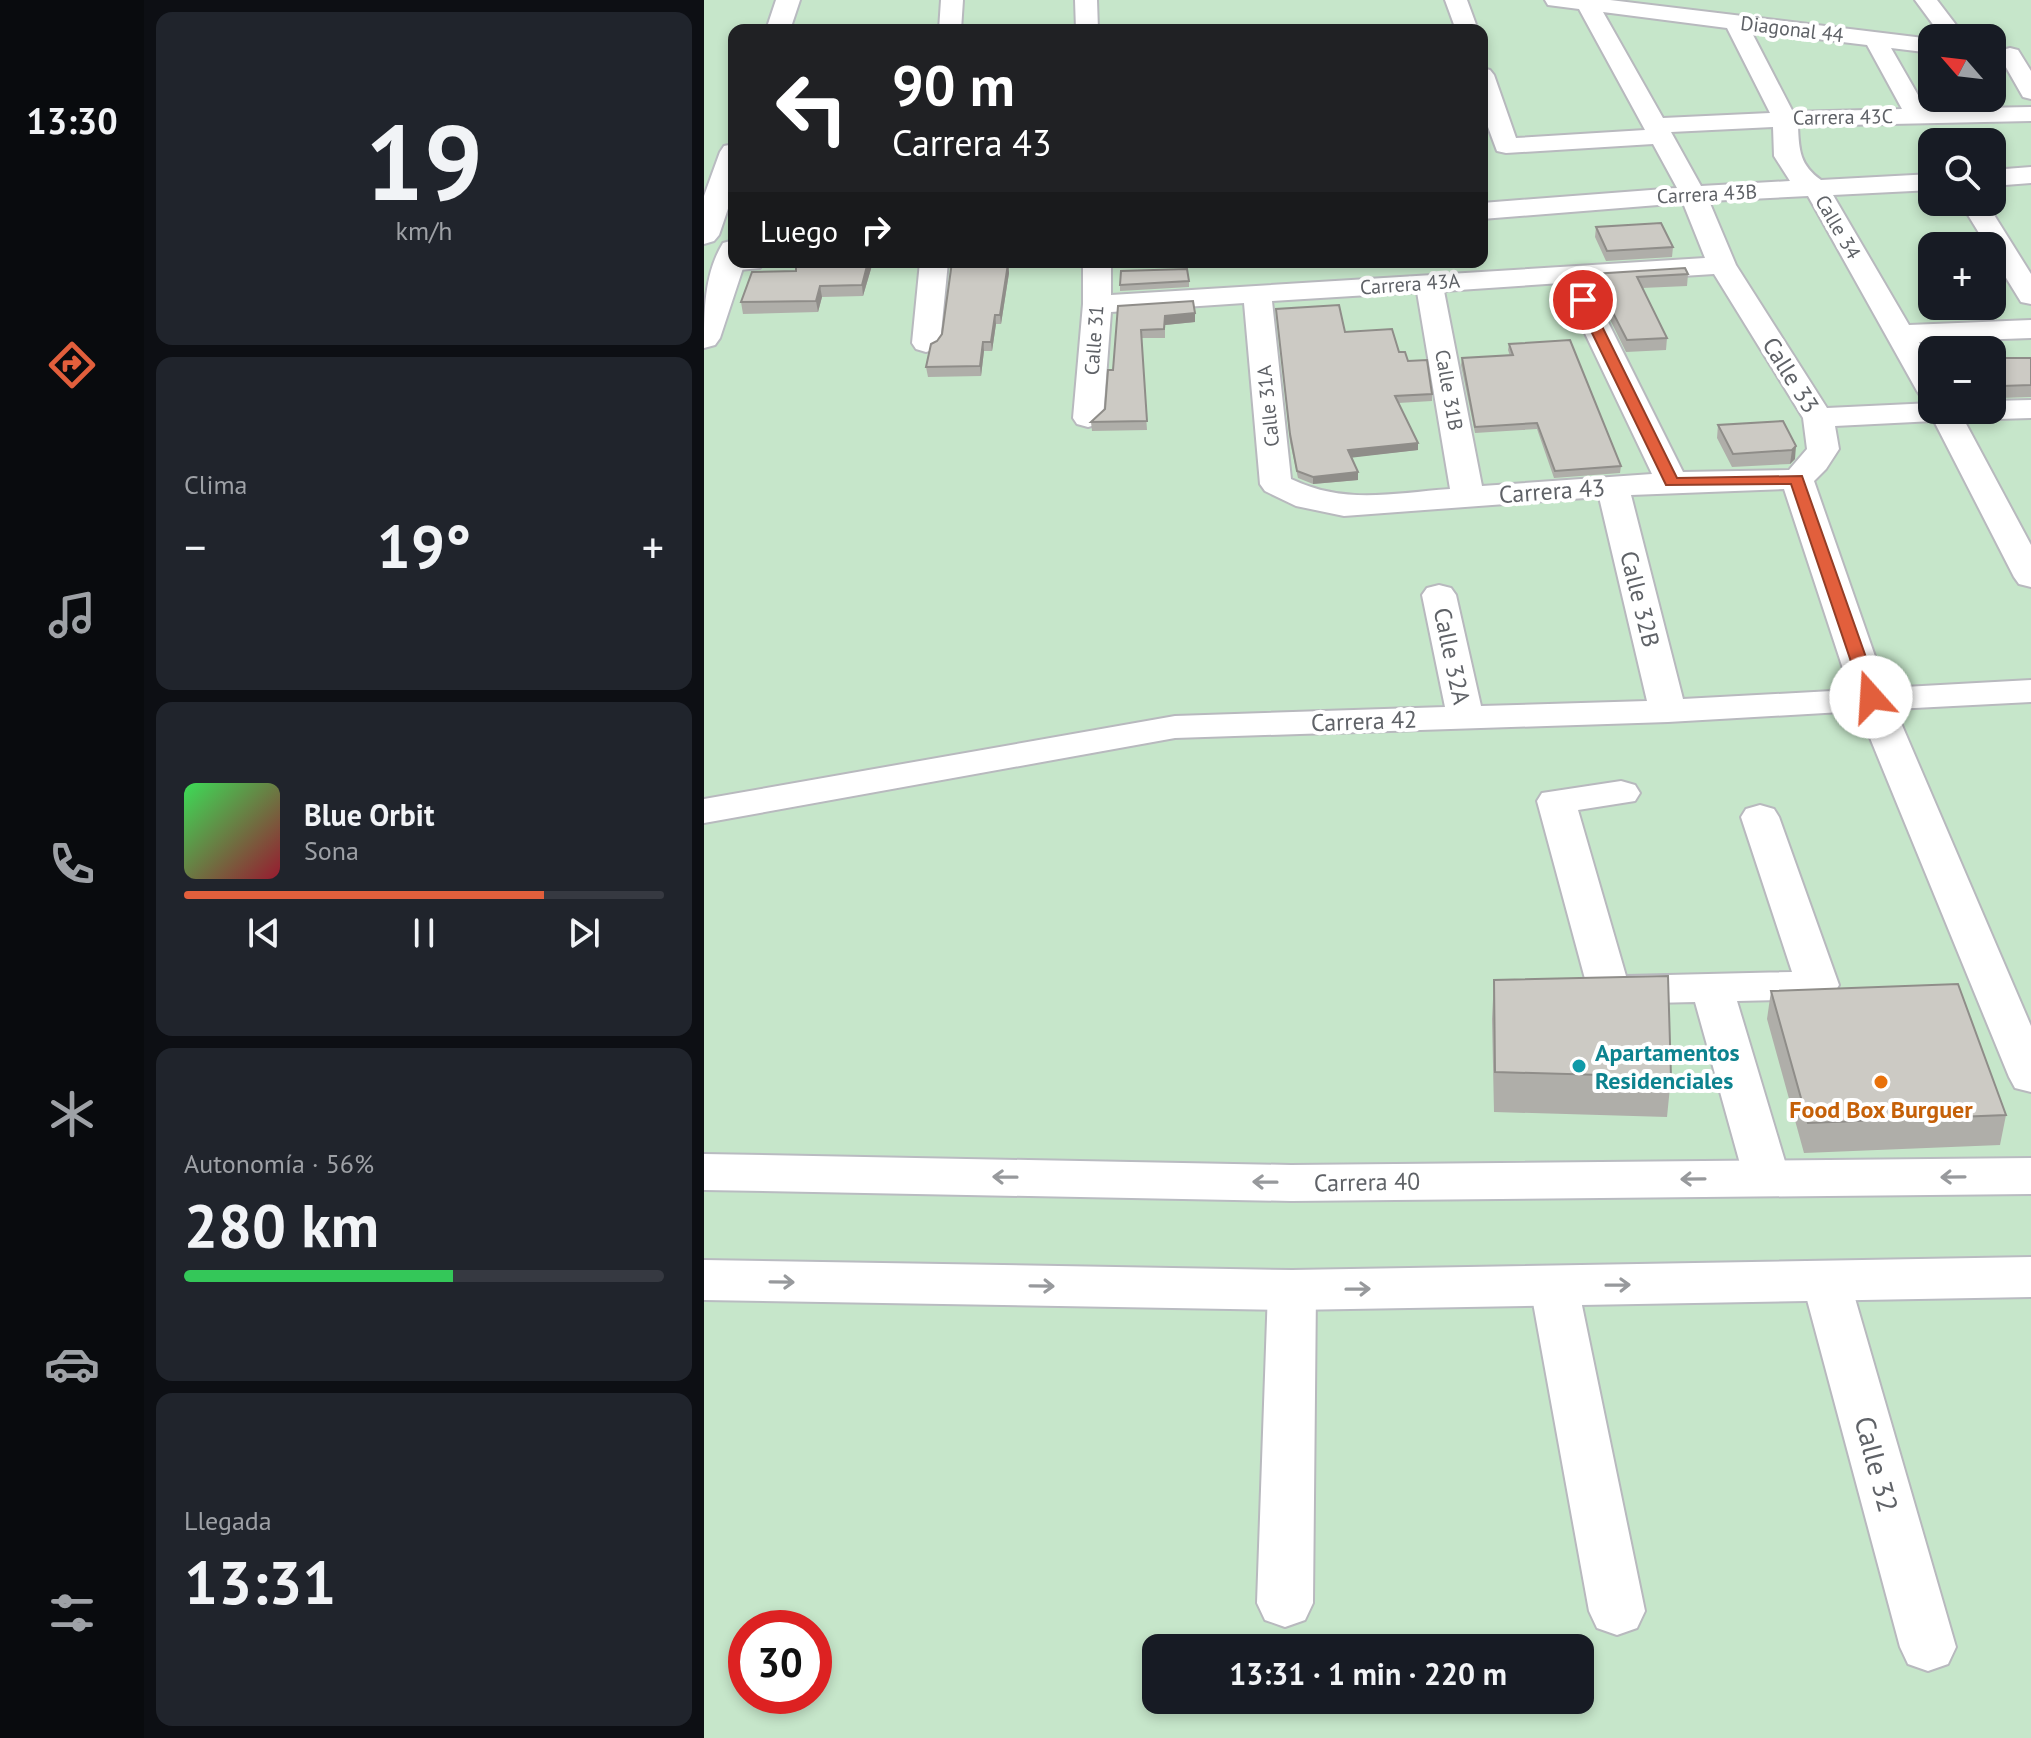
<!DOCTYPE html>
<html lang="es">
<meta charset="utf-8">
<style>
:root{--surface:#171b24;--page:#20242c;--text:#f1f3f6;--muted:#9ea1a6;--line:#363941;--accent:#e25f3c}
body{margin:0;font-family:"PT Sans",sans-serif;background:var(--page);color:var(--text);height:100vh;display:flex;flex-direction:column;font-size:30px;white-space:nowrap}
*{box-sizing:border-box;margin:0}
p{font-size:26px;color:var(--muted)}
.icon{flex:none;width:44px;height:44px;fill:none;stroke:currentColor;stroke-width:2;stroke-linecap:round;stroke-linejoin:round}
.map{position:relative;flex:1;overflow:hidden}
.sheet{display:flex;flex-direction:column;gap:12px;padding:12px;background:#0d0f14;width:560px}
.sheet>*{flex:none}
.hud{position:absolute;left:24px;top:24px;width:760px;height:244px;border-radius:16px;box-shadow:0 4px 12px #0003;background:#202124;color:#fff;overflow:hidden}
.needle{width:52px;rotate:298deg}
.buttons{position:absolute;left:1214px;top:24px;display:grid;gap:16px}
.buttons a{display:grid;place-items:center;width:88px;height:88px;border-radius:16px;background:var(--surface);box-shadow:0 4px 12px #0003;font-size:40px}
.speed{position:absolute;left:24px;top:1610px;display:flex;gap:16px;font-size:40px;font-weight:700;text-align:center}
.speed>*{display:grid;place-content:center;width:104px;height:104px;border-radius:50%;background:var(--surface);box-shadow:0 4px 12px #0003;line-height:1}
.speed .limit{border:12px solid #d22;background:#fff;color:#111}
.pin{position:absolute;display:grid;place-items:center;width:68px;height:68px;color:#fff;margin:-34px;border:4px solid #fff;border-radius:50%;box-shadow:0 2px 8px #0007}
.me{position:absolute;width:88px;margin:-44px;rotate:341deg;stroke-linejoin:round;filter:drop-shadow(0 0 6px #0008)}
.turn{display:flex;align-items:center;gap:28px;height:168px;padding:0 32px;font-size:36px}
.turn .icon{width:104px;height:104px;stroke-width:2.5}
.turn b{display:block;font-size:56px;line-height:68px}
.then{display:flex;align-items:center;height:76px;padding:0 32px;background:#0003;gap:16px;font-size:30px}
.big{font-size:60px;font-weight:800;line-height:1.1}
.sheet .widget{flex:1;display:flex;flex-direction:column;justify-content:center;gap:12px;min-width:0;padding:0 28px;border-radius:16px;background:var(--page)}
.sheet .dial{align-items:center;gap:0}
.dial b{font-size:104px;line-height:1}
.song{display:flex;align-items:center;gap:24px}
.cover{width:96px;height:96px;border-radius:12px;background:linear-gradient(135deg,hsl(130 70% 55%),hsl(350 70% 35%))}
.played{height:8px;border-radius:4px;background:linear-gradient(90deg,var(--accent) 75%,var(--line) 75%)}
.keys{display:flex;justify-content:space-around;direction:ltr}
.heat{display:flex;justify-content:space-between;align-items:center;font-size:44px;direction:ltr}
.charge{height:12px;border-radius:6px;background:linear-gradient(90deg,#34c759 56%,var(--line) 0)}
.trip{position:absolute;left:438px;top:1634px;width:452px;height:80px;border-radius:16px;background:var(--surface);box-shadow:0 4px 12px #0003;font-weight:800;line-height:80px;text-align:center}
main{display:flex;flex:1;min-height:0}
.tabs{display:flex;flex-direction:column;width:144px;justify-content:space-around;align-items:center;background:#090b0e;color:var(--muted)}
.tabs .icon{width:56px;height:56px}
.tabs .active{color:var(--accent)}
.tabs b{font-size:36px;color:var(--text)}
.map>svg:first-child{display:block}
</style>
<main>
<nav class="tabs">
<b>13:30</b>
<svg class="icon active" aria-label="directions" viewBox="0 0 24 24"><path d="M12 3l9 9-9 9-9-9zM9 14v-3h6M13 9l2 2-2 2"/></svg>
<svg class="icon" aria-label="music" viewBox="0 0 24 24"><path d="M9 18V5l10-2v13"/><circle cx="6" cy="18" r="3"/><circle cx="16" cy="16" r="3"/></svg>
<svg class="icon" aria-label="phone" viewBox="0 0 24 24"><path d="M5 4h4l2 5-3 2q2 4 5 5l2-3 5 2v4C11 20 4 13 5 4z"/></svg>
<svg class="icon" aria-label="climate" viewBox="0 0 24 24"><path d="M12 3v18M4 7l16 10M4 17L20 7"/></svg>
<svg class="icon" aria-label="car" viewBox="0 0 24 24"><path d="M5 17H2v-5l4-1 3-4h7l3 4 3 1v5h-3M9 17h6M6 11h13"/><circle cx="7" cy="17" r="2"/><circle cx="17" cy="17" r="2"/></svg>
<svg class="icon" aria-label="filters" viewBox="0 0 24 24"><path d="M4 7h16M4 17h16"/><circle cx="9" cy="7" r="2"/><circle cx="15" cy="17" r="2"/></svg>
</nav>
<section class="sheet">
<div class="widget dial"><b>19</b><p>km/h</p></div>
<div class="widget"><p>Clima</p>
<div class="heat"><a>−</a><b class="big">19°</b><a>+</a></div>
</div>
<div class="widget">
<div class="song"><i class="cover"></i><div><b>Blue Orbit</b><p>Sona</p></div></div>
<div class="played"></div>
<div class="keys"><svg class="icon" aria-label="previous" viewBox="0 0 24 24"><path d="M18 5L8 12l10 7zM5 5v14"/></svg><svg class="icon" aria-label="pause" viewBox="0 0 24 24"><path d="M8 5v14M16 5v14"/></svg><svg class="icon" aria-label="next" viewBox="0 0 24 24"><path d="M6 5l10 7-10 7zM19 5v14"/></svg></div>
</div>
<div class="widget"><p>Autonomía · 56%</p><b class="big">280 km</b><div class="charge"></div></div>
<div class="widget"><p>Llegada</p><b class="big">13:31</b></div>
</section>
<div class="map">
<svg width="1327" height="1738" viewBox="0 0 1327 1738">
<rect width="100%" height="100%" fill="#f1f0e8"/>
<path fill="#c6e6ca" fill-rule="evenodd" d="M 0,0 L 1327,0 L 1327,1738 L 0,1738 ZM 30,30 L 778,30 L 778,262 L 30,262 ZM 1228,38 L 1288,38 L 1288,98 L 1228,98 ZM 1228,142 L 1288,142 L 1288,202 L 1228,202 ZM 1228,246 L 1288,246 L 1288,306 L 1228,306 ZM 1228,350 L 1288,350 L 1288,410 L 1228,410 ZM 42,1628 L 110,1628 L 110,1696 L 42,1696 ZM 452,1648 L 876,1648 L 876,1700 L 452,1700 Z"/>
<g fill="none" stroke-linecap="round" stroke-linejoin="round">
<g stroke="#b8b9be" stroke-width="4">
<path id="street" d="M 237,0 L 259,0 L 257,30 L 235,30 Z
M 371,0 L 393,0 L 394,30 L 372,30 Z
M 741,0 L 763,0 L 774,30 L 752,30 Z
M 841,0 L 906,0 L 1228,39 L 1228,53 L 1187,48 L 1222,109 L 1327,107 L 1327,121 L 1094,126 C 1095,151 1096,165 1117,180 L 1228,174 L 1228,190 L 1129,195 L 1205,325 L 1327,320 L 1327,338 L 1215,342 L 1228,365 L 1228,400 L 1217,397 L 1213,391 L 1104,196 L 1005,201 L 1032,265 L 1123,408 L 1228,403 L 1228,410 L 1288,410 L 1288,401 L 1327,400 L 1327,418 L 1260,420 L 1327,545 L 1327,587 L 1315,584 L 1310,577 L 1230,421 L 1131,426 L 1135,449 L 1122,469 L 1110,481 L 1182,688 L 1327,680 L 1327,702 L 1191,709 L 1327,1026 L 1327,1092 L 1311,1088 L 1305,1077 L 1155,711 L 964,722 L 471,738 L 0,823 L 0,799 L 471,716 L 741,707 L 718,595 L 723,588 L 735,585 L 747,588 L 752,595 L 777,706 L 943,701 L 895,497 L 640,516 L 592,506 L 561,491 L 556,484 L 540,303 L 407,312 L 399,418 L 395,424 L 384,427 L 373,424 L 369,418 L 379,304 L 379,262 L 407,262 L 407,295 L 1001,258 L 979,203 L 778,219 L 778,203 L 973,188 L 949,144 L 802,153 L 793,151 L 778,111 L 778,68 L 786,70 L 790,75 L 812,138 L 941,130 L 875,9 L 844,5 ZM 899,12 L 1023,28 L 1066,113 L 959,118 ZM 1047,31 L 1163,45 L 1198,109 L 1089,112 ZM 1069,127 L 1070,156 L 1086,181 L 997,186 L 967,132 ZM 1010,274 L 1099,418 L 1103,449 L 1085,470 L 979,472 L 884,282 ZM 857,283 L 948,474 L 778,486 L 740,291 ZM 713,292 L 746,489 C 689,493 641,505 587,479 L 568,301 ZM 1080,489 L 1146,690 L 979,699 L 927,495 Z
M 1211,0 L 1233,0 L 1262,38 L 1239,38 Z
M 1306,48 L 1314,50 L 1327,71 L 1327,99 L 1319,97 L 1295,55 L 1298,50 Z
M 1327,167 L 1327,183 L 1288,186 L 1288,170 Z
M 1256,202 L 1282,202 L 1327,274 L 1327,304 L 1317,302 L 1288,255 L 1288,246 L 1283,246 Z
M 30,255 L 30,262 L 60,262 L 56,268 L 25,271 L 15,269 L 11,263 L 15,257 Z
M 216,262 L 244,262 L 236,343 L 232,349 L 222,352 L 212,349 L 208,343 Z
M 917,781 L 931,785 L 936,793 L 931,801 L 874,810 L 922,976 L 1088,972 L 1037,817 L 1042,809 L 1056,805 L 1070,809 L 1075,817 L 1135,985 L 1129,995 L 1114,999 L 1033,1001 L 1086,1178 L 1079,1190 L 1063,1195 L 1047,1190 L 1040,1178 L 991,1002 L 905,1004 L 890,1000 L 884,990 L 833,801 L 838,793 Z
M 1122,1263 L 1139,1268 L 1146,1281 L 1252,1647 L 1244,1664 L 1224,1671 L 1204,1664 L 1196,1647 L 1098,1281 L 1105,1268 Z
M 850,1268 L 867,1273 L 874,1286 L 941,1611 L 933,1628 L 913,1635 L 893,1628 L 885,1611 L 826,1286 L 833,1273 Z
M 588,1272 L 605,1277 L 612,1290 L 609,1603 L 601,1620 L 581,1627 L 561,1620 L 553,1603 L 564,1290 L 571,1277 Z"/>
</g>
<g stroke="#b9bbc1" stroke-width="4">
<path id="secondary" d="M 72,0 L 96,0 L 86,30 L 62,30 Z
M 30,144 L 30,191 L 15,235 L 10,241 L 0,244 L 0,196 L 16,152 L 20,146 Z
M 30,240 L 30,262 L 41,262 L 16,338 L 11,345 L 0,348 C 0,312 0,274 19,243 Z
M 0,1154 L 587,1165 L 1327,1158 L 1327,1194 L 587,1201 L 0,1190 Z
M 1327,1257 L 1327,1297 L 588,1310 L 0,1300 L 0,1260 L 588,1270 Z"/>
</g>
<use href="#street" fill="#fff" fill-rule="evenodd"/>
<use href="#secondary" fill="#fff" fill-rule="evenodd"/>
</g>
<path fill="#afaea9" d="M 892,227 L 969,247 L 968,257 L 902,261 L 891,237 Z
M 92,262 L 169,262 L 159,296 L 118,297 L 114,312 L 39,314 L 37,302 L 92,271 Z
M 299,262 L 299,264 L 304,264 L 305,273 L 297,324 L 292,324 L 288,351 L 280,351 L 277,376 L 224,377 L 222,367 L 238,334 Z
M 889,274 L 984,274 L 983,286 L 938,288 L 963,338 L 962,350 L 922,352 L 889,285 Z
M 485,281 L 485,287 L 416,291 L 416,285 Z
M 414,306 L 491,322 L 461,325 L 461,338 L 437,338 L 443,430 L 388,431 L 387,422 L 401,409 L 409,370 Z
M 573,316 L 641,332 L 695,352 L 704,361 L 728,394 L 728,401 L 694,403 L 714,443 L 714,450 L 648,457 L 654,480 L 609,484 L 594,478 L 586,442 Z
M 805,344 L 917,466 L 916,473 L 850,478 L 833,429 L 771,433 L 757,365 L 758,358 L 806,356 L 804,350 Z
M 1288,358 L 1327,358 L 1327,397 L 1296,398 L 1288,383 Z
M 1079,421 L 1091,459 L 1086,464 L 1028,467 L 1013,438 L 1014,425 Z
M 790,980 L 967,1077 L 963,1117 L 790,1112 L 788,1019 Z
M 1067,991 L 1302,1115 L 1296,1145 L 1100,1153 L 1063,1019 Z"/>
<path fill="#8f8d89" d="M 164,262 L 169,262 L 159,296 L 158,285 Z
M 304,264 L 305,273 L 297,324 L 296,315 Z
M 116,286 L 118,297 L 114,312 L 112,301 Z
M 491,313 L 491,322 L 461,325 L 461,338 L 461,316 Z
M 291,315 L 292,324 L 288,351 L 287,342 Z
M 279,342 L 280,351 L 277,376 L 276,366 Z
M 714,443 L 714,450 L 645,458 L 644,450 Z
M 1092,446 L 1091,459 L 1086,464 L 1088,450 Z
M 654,472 L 654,480 L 609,484 L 609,477 Z"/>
<path fill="#cccac4" stroke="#8f8d89" stroke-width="2" d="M 957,223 L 969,247 L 903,251 L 892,227 Z
M 92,262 L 164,262 L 158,285 L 116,286 L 112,301 L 37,302 L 48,272 L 92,271 Z
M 248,262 L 297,262 L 296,264 L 304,264 L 296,315 L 291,315 L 287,342 L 279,342 L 276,366 L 222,367 L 227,344 L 233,341 L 238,334 Z
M 981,268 L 984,274 L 933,277 L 963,338 L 923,340 L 889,274 Z
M 483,269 L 485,281 L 416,285 L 417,271 Z
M 489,301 L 491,313 L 461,316 L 460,329 L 437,330 L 443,421 L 387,422 L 401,409 L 404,370 L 409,370 L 414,306 Z
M 635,305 L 641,332 L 688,329 L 695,352 L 701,352 L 704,361 L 723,360 L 728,394 L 691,396 L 714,443 L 644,450 L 654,472 L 609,477 L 593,471 L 586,434 L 572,309 Z
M 866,340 L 917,466 L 851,471 L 833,423 L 771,427 L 758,358 L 809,355 L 805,344 Z
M 1288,358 L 1327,358 L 1327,385 L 1298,386 L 1288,368 Z
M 1079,421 L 1092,446 L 1088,450 L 1029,454 L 1014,425 Z
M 964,976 L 967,1077 L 791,1072 L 790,980 Z
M 1254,984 L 1302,1115 L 1104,1123 L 1067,991 Z"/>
<defs><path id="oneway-shaft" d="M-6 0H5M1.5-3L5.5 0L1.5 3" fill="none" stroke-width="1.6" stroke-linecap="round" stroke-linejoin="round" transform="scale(2)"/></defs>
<g stroke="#97999c">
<use href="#oneway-shaft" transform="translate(301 1177) rotate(-179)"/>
<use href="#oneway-shaft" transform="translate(1249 1177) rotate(179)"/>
<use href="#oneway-shaft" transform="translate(989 1179) rotate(179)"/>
<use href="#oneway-shaft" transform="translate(561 1182) rotate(-179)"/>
<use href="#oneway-shaft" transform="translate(78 1282) rotate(1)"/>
<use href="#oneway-shaft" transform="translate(914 1285) rotate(-1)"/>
<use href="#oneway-shaft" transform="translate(338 1286) rotate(1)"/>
<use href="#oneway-shaft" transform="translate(654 1289) rotate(-1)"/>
</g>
<path fill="#e25f3c" stroke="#933e27" stroke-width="2" d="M 879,297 L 885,300 L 973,478 L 1098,476 L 1176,697 L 1173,701 L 1167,702 L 1159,697 L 1087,484 L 962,485 L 872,300 Z"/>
<circle fill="#0f9aa8" stroke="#fff" stroke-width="3" cx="875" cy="1066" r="8"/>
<circle fill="#e8710a" stroke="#fff" stroke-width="3" cx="1177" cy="1082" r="8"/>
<g text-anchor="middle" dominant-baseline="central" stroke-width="8" stroke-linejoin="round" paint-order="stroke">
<g font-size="20" fill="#5f6267" stroke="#fff">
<text transform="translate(1088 29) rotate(7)">Diagonal 44</text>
<text transform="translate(1139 117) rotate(-1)">Carrera 43C</text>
<text transform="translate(1003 194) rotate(-3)">Carrera 43B</text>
<text transform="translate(1134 227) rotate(60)">Calle 34</text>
<text transform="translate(706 284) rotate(-4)">Carrera 43A</text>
<text transform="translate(390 340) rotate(-86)">Calle 31</text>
<text transform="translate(745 390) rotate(80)">Calle 31B</text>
<text transform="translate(564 406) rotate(-96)">Calle 31A</text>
</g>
<g font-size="24" fill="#5f6267" stroke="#fff">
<text transform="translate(1087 375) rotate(58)">Calle 33</text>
<text transform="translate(848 491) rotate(-4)">Carrera 43</text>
<text transform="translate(936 599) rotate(76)">Calle 32B</text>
<text transform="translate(748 656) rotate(78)">Calle 32A</text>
<text transform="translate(660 721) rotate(-2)">Carrera 42</text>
<text transform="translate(663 1182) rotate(-1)">Carrera 40</text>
</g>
<g font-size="24" font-weight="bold" fill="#0d838f" stroke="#fff" text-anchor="start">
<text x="891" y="1052">Apartamentos<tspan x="891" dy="28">Residenciales</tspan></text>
</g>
<g font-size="24" font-weight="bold" fill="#c56008" stroke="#fff">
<text x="1177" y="1109">Food Box Burguer</text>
</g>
<g font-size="28" fill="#5f6267" stroke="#fff">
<text transform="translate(1173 1464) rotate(75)">Calle 32</text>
</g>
</g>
</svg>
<div class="buttons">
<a><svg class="needle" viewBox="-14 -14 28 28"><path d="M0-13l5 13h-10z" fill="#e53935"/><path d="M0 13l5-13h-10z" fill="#9ea1a6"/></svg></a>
<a><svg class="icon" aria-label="search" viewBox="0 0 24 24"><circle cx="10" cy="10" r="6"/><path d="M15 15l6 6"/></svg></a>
<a>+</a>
<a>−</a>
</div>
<div class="speed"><div class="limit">30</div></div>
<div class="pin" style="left:879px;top:300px;background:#d93025"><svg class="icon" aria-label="arrive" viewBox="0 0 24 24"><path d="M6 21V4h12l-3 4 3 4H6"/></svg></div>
<svg class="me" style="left:1167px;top:697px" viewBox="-20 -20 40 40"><circle r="19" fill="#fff"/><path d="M0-13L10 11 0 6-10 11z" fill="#e25f3c"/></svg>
<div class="trip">13:31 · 1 min · 220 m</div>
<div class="hud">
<div class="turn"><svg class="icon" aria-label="left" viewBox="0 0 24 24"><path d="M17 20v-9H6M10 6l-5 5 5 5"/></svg><div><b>90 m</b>Carrera 43</div></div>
<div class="then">Luego<svg class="icon" aria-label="right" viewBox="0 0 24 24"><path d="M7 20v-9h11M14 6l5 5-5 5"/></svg></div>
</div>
</div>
</main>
